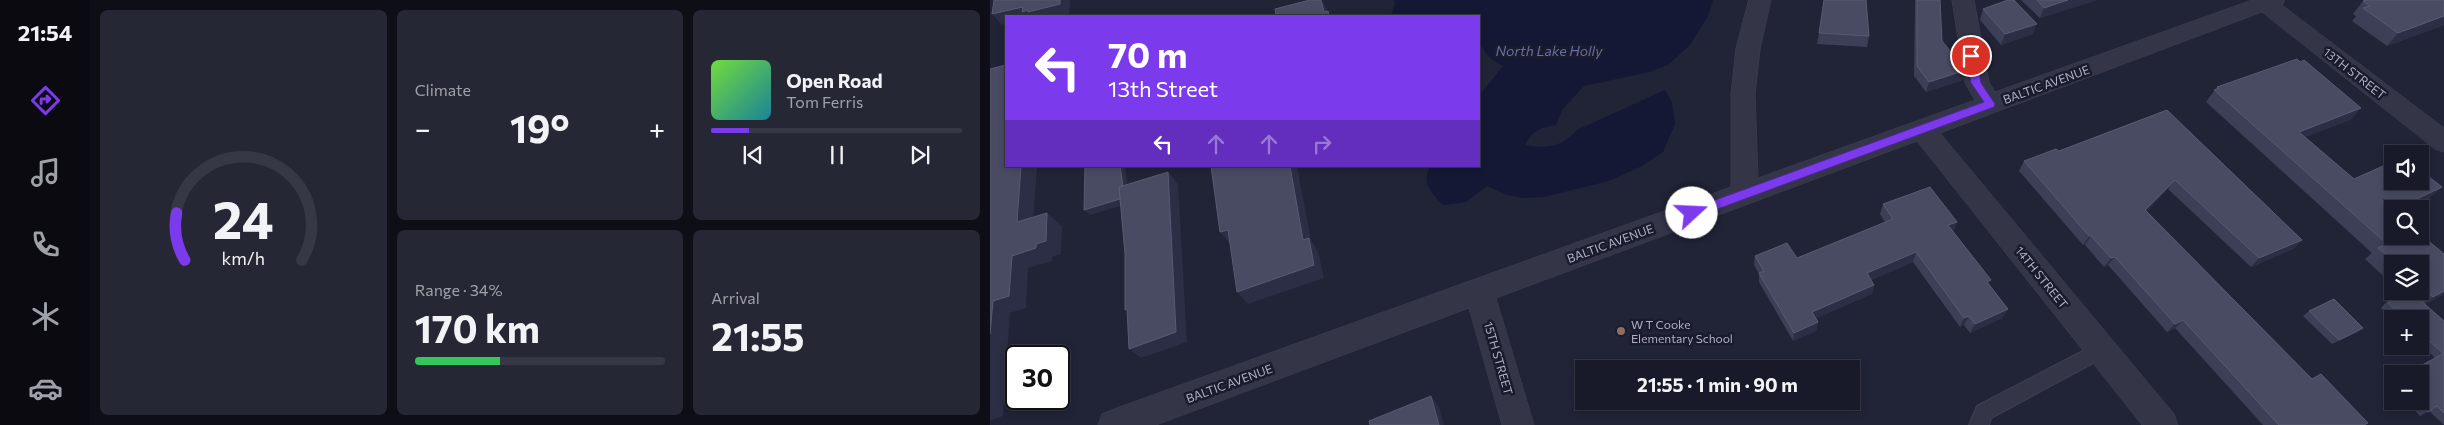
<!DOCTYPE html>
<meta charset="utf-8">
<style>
:root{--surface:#191a29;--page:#262735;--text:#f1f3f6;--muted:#9fa1a8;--line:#373846;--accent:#7c3aed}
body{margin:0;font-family:Commissioner,sans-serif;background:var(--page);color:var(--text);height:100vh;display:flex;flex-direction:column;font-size:19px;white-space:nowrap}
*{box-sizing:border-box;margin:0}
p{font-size:16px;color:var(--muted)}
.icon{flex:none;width:28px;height:28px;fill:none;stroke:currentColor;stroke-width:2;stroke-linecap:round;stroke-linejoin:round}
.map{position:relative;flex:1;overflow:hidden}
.sheet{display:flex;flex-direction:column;gap:10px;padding:10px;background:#0e0e17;width:900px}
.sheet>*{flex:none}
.hud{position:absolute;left:15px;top:15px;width:475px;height:152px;border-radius:0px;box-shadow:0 2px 8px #0003,0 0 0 1px var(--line);background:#7c3aed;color:#fff;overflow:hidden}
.controls{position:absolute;left:1394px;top:145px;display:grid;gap:10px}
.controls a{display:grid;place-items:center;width:45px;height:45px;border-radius:0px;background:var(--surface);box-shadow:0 2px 8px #0003,0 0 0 1px var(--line);font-size:25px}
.speed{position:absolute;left:15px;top:345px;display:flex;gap:10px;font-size:25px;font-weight:700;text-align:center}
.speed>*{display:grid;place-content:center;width:65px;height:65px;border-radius:50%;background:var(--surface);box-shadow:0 2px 8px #0003,0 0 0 1px var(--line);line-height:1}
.speed .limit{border:2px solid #111;border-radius:8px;background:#fff;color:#111}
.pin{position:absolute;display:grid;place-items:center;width:42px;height:42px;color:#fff;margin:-21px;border:2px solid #fff;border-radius:50%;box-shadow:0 1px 5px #0007}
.me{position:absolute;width:55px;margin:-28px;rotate:70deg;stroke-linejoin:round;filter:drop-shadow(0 0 4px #0008)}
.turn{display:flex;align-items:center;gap:18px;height:105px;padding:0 20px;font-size:22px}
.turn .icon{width:65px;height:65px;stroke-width:2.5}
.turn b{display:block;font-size:35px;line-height:42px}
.lanes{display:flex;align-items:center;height:48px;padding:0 20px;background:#0003;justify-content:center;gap:25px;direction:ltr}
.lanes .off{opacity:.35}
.big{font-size:38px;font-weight:700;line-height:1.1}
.sheet .widget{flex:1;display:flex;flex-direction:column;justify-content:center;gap:8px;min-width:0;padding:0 18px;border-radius:8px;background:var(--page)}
.sheet .dial{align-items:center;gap:0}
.dial svg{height:130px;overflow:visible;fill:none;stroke:var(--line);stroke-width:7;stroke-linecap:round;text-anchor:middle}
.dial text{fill:var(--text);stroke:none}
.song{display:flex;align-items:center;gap:15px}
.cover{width:60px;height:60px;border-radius:8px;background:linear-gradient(135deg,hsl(100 70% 55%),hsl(190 70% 35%))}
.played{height:5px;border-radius:2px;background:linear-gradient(90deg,var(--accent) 15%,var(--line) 15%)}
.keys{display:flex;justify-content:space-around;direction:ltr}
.heat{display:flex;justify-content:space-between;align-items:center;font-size:28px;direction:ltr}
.charge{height:8px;border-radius:4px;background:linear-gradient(90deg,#34c759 34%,var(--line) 0)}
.sheet .tiles{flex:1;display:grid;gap:10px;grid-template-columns:repeat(3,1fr)}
.widget:first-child{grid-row:span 2}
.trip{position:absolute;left:585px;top:360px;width:285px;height:50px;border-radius:0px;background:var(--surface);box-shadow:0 2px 8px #0003,0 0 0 1px var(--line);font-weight:700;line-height:50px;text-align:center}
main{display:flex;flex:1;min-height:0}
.dock{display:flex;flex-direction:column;width:90px;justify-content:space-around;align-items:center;background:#0a0a10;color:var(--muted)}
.dock .icon{width:35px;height:35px}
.dock .on{color:var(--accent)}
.dock b{font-size:22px;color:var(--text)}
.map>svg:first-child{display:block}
</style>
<main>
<nav class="dock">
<b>21:54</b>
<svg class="icon on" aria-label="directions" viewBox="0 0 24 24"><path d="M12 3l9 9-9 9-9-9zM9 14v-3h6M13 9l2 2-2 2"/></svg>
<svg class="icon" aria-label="music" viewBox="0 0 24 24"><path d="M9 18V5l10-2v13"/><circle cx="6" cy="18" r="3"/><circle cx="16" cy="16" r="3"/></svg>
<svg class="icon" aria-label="phone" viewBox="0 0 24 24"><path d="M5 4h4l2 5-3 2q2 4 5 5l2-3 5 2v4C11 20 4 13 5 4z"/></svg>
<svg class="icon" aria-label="climate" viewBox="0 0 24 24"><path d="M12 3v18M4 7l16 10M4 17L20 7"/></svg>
<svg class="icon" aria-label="car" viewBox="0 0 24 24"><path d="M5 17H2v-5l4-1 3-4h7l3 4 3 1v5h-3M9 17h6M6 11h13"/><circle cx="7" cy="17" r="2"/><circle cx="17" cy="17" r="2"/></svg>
</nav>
<section class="sheet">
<div class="tiles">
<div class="widget dial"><svg viewBox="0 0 100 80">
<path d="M14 69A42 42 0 1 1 86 69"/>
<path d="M14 69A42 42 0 0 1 9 40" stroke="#7c3aed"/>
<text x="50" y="56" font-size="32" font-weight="700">24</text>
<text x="50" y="72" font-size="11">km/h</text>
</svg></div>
<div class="widget"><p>Climate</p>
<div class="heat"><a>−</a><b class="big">19°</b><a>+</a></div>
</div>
<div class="widget">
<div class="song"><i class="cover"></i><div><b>Open Road</b><p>Tom Ferris</p></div></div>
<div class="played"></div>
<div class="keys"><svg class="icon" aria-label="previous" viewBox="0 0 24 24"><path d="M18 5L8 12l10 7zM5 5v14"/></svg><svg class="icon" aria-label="pause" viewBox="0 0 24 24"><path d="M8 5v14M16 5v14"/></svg><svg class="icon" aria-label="next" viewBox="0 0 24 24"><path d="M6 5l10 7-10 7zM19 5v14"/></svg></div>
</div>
<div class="widget"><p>Range · 34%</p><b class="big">170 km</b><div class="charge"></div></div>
<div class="widget"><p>Arrival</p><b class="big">21:55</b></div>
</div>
</section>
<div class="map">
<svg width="1454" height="425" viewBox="0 0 1454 425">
<rect width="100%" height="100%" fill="#212337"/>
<path fill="#151834" d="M 403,0 L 723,0 L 718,16 L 700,45 L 678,65 L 659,72 L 594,86 L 572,110 L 566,125 C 551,127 542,131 535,145 C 557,149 572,147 587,130 L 675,90 L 682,102 L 685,124 L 673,152 L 652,166 L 619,181 L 554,197 L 534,198 L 517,195 L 497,186 L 476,202 L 453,205 C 441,192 431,184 440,166 L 489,166 L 489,96 L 513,66 C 488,53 489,42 489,16 L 401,16 L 405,2 Z"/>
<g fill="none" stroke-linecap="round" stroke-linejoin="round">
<g stroke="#3e3f52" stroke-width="2">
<path id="lane" d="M 1110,342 L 1116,344 L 1119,350 L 1116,356 L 1001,418 L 999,425 L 979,425 L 987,406 Z"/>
</g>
<g stroke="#3e3f52" stroke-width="1">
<path id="street" d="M 759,0 L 781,0 L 770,49 L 765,94 L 768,178 L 985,100 L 975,83 L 962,0 L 984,0 L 999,82 L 1005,92 L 1262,0 L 1295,0 L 1292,5 L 1454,128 L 1454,152 L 1445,149 L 1272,12 L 950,133 L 1184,414 L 1188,425 L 1152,425 L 927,141 L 506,298 L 544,425 L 512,425 L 479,308 L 166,425 L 108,425 L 112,414 L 124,409 L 741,187 L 741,94 L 746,49 Z"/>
</g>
<use href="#lane" fill="#343648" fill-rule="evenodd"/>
<use href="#street" fill="#343648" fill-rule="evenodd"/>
</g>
<path fill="#3c3f56" d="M 925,0 L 950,0 L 952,41 L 973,80 L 936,92 L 924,76 Z
M 1031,0 L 1107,0 L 1050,18 Z
M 1454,0 L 1454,25 L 1397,46 L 1362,21 L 1366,16 L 1363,14 L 1373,1 Z
M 993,9 L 1043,34 L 1011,45 L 990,20 Z
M 829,33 L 879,36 L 877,47 L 827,44 Z
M 1227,87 L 1371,108 L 1360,120 L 1315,137 L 1364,179 L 1452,187 L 1438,199 L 1402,209 L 1402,236 L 1454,254 L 1454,294 L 1435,304 L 1454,353 L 1454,425 L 1439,411 L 1430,416 L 1416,401 L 1430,401 L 1445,358 L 1430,344 L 1430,319 L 1402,319 L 1391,308 L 1406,291 L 1430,291 L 1430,264 L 1402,264 L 1402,284 L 1375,259 L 1382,253 L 1216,102 Z
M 1177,110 L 1312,240 L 1303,249 L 1261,267 L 1178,189 L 1157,211 L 1322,379 L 1374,425 L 1273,425 L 1185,328 L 1177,332 L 1118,265 L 1114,267 L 1095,245 L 1093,245 L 1029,171 L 1034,161 L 1069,151 Z
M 893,204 L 967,222 L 963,231 L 999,284 L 1018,309 L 1012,318 L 980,333 L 974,325 L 970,327 L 923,262 L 881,280 L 884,285 L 882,294 L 826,318 L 828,322 L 826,331 L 803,341 L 769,282 L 769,274 L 764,265 L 765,256 L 807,258 L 895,222 L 890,214 Z
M 1319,311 L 1373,328 L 1366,333 L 1342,344 L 1313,316 Z
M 1402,381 L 1402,388 L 1398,384 Z"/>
<path fill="#2c2e45" d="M 70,0 L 80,0 L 79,15 L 74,16 L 16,16 L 16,24 L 12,25 L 2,14 L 33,7 Z
M 331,0 L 332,0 L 336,8 L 338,16 L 334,12 Z
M 1078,0 L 1107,0 L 1050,18 L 1054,8 Z
M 1454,16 L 1454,25 L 1397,46 L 1408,33 Z
M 1047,24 L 1043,34 L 1011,45 L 1015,34 Z
M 976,70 L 973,80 L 936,92 L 939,82 Z
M 1371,108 L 1360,120 L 1298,144 L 1309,132 Z
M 31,166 L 47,166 L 42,235 L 27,222 Z
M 130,166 L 135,166 L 140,203 L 100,215 L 94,210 Z
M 300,166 L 307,166 L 321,240 L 328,251 L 334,278 L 258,304 L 247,292 L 313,240 Z
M 178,172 L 188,184 L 197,342 L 151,358 L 139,349 Z
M 1185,180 L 1178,189 L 1149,219 L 1155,210 Z
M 1452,187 L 1438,199 L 1417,209 L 1406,209 Z
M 57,213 L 72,226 L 71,254 L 62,257 L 62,261 L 38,268 L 36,308 L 20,313 L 13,416 L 0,421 L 0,334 L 3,301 L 22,256 L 46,244 Z
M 967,222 L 962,232 L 958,225 Z
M 238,230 L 242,246 L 230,232 Z
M 1099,236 L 1101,236 L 1095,245 L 1093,245 Z
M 1312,240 L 1303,249 L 1261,267 L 1269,258 Z
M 926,252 L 923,262 L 874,283 L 877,273 Z
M 1125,257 L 1118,265 L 1114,267 L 1121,258 Z
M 884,285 L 882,294 L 820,321 L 822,312 Z
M 1454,291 L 1454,294 L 1428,307 L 1443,297 Z
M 1018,309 L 1012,318 L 980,333 L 985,324 Z
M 979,316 L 974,325 L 970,327 L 974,318 Z
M 1193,320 L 1185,328 L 1177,332 L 1185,324 Z
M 828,322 L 826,331 L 803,341 L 804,333 Z
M 1373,328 L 1366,333 L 1342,344 L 1349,340 Z
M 441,396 L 449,407 L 454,425 L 449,425 Z"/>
<path fill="#484b62" stroke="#585b72" d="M 4,0 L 70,0 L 70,4 L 38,12 L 38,10 L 32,12 L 33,7 L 2,14 Z
M 320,0 L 331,0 L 334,12 L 338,11 L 339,16 L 286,16 L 285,9 Z
M 834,0 L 876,0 L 879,36 L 829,33 Z
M 927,0 L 950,0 L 952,41 L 976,70 L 939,82 L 927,66 Z
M 1018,0 L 1024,0 L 1047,24 L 1015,34 L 993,9 Z
M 1047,0 L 1078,0 L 1054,8 Z
M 1377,0 L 1454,0 L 1454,16 L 1408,33 L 1373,8 L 1380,6 L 1373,1 Z
M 1307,59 L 1310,62 L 1314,60 L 1371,108 L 1309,132 L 1364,179 L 1402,162 L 1402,181 L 1430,181 L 1430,170 L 1452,187 L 1406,209 L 1402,209 L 1402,236 L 1430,236 L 1430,234 L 1454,254 L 1454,291 L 1443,297 L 1430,285 L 1430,264 L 1406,264 L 1388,248 L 1397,244 L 1224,90 L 1229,88 L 1227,87 Z
M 16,65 L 16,166 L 31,166 L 27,222 L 57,213 L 56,241 L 46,244 L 46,248 L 22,256 L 19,296 L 3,301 L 0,334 L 0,69 Z
M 1177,110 L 1312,240 L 1269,258 L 1185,180 L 1155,210 L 1322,379 L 1331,374 L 1378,423 L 1374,425 L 1289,425 L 1193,320 L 1185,324 L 1125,257 L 1121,258 L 1101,236 L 1099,236 L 1034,161 L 1066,149 L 1069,151 Z
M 95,166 L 130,166 L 133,186 L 129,187 L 130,199 L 94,210 Z
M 221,166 L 300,166 L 313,240 L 319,238 L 324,265 L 247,292 L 238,230 L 230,232 Z
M 178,172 L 186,332 L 139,349 L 137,309 L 135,310 L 135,254 L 129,187 Z
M 940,187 L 967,222 L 958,225 L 1001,280 L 997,282 L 1018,309 L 985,324 L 979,316 L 974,318 L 926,252 L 877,273 L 884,285 L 822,312 L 828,322 L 804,333 L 769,273 L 774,271 L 765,256 L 797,243 L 807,258 L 903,219 L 893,204 Z
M 1408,291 L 1420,291 L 1454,321 L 1454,353 L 1453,353 L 1430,333 L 1430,319 L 1415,319 L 1398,303 Z
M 1344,299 L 1373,328 L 1349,340 L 1319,311 Z
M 1454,353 L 1454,413 L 1447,406 L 1438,412 L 1428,401 L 1430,401 L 1430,374 L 1416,374 Z
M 441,396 L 449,425 L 380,425 L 379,421 Z"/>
<path fill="#7c3aed" stroke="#51269a" d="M 981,53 L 986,56 L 991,83 L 1005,104 L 1004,107 L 706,217 L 698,217 L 698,210 L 994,102 L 981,83 L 976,56 Z"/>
<circle fill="#8d6e63" stroke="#1a1b2c" stroke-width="2" cx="631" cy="331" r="5"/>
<g text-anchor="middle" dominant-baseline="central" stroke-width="5" stroke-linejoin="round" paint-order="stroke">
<g font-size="12" fill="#afb0c5" stroke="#1a1b2c">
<text transform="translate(1365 73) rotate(38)">13TH STREET</text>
<text transform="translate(1056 84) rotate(-20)">BALTIC AVENUE</text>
<text transform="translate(620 243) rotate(-20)">BALTIC AVENUE</text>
<text transform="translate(1052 277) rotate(51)">14TH STREET</text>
<text transform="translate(509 358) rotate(74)">15TH STREET</text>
<text transform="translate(239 383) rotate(-20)">BALTIC AVENUE</text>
</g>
<g font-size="12" fill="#afb0c5" stroke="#1a1b2c" text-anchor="start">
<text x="641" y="324">W T Cooke<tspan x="641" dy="14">Elementary School</tspan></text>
</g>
<g font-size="14" font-style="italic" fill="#686ea3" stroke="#1a1b2c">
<text x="559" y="50">North Lake Holly</text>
</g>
</g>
</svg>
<div class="controls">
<a><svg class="icon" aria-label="sound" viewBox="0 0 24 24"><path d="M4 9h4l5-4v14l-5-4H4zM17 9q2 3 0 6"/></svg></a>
<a><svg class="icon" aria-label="search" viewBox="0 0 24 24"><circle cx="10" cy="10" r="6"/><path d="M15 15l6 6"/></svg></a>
<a><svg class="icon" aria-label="layers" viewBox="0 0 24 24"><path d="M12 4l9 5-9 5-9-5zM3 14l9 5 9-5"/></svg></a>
<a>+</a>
<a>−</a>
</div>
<div class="speed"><div class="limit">30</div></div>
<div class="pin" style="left:981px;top:56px;background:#d93025"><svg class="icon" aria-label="arrive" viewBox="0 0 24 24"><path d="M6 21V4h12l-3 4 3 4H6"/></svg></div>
<svg class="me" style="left:702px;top:213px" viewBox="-20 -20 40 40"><circle r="19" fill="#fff"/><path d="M0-13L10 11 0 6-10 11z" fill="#7c3aed"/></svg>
<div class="trip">21:55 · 1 min · 90 m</div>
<div class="hud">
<div class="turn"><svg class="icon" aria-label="left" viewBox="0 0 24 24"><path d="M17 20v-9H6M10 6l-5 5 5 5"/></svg><div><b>70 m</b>13th Street</div></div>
<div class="lanes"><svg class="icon" aria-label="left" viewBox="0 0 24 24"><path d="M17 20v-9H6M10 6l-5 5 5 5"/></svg><svg class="icon off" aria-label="ahead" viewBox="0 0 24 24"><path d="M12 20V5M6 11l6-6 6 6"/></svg><svg class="icon off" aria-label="ahead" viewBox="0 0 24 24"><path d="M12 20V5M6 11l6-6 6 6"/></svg><svg class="icon off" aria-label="right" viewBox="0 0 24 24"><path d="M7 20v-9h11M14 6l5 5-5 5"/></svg></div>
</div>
</div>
</main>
